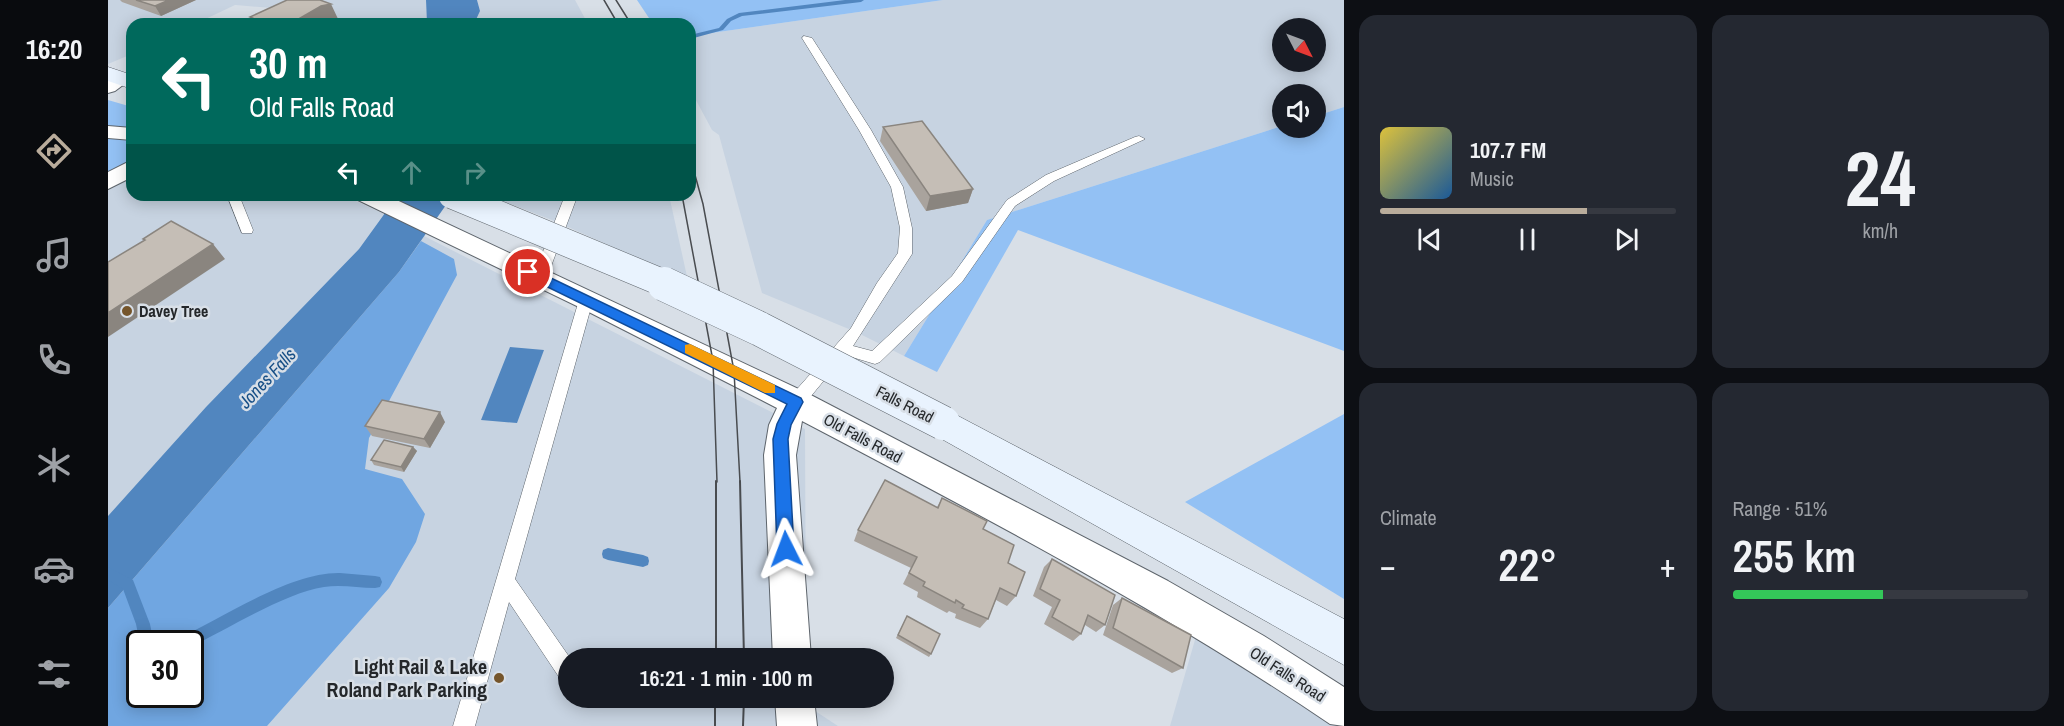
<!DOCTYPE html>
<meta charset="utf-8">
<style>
:root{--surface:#171b24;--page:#242831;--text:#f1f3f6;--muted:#9ea1a6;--line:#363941;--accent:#b9ac9b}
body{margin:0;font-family:"Archivo Narrow",sans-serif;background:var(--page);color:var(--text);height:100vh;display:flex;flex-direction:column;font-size:22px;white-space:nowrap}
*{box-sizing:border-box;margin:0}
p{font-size:20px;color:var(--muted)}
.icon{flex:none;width:33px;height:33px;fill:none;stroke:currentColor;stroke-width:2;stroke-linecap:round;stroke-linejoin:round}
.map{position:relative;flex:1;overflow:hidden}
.sheet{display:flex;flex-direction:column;gap:15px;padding:15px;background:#0d0f14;width:720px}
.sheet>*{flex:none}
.top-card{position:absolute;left:18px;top:18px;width:570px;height:183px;border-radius:18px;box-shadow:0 3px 15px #0003;background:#00695c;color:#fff;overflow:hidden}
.needle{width:39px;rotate:132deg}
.buttons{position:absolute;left:1164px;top:18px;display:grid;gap:12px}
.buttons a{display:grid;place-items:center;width:54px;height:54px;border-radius:50%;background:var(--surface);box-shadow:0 3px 15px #0003;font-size:30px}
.speed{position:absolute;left:18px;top:630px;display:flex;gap:12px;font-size:30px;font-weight:700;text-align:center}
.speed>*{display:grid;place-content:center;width:78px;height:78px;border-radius:50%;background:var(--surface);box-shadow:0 3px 15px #0003;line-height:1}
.speed .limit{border:3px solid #111;border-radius:9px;background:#fff;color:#111}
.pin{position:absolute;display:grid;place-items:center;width:51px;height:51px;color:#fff;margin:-26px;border:3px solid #fff;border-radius:50%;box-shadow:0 2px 6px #0007}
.me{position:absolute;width:66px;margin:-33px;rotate:357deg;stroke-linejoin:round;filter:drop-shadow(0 0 4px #0008)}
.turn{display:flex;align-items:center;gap:21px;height:126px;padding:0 24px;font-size:27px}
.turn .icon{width:78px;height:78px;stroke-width:2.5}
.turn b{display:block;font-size:42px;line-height:51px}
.lanes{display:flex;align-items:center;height:57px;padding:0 24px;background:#0003;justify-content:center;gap:30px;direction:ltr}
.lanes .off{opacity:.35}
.big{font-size:45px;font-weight:600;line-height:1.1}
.sheet .tile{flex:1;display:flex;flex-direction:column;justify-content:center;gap:9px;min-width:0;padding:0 21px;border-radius:18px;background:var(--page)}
.sheet .dial{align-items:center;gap:0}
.dial b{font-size:78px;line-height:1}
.song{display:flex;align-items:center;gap:18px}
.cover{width:72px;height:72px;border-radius:9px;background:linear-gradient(135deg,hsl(50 70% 55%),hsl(210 70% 35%))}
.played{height:6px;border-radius:3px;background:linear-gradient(90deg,var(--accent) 70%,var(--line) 70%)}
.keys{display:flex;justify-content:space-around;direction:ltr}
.heat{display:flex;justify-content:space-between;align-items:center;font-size:33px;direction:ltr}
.charge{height:9px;border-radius:4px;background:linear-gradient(90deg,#34c759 51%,var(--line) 0)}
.sheet .tiles{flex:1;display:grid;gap:15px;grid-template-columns:repeat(2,1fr)}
.trip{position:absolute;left:450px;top:648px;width:336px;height:60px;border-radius:30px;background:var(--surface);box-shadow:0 3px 15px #0003;font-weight:600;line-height:60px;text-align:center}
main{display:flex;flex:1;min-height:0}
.tabs{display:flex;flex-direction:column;width:108px;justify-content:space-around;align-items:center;background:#090b0e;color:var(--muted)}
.tabs .icon{width:42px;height:42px}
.tabs .on{color:var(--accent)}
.tabs b{font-size:27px;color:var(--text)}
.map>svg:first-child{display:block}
</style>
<main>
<nav class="tabs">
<b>16:20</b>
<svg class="icon on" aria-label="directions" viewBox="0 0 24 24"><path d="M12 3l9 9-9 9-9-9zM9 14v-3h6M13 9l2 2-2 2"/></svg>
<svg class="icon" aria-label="music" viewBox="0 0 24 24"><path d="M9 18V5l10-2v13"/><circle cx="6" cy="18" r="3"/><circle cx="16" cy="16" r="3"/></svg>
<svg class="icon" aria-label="phone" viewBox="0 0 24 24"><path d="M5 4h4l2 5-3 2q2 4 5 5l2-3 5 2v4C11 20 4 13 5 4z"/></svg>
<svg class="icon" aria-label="climate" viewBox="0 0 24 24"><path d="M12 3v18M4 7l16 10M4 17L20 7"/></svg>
<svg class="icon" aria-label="car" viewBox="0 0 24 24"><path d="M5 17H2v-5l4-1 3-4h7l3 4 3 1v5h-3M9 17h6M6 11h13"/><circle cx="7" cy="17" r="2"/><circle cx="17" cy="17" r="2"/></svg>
<svg class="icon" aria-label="filters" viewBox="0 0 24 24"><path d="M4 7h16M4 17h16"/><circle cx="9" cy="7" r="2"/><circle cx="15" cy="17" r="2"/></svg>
</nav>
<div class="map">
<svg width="1236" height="726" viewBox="0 0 1236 726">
<rect width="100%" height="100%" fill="#d8dfe7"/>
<path fill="#c7d3e1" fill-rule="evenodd" d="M 0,0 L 318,0 L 319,24 L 159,24 L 187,10 L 127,5 L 87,24 L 24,24 L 24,54 L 0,64 Z
M 369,0 L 467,0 L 480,24 L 366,24 L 372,11 Z
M 835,0 L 1236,0 L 1236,107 L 1208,116 L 1208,94 L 1174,94 L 1174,126 L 879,220 L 796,356 L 748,332 L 654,293 L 611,135 L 604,130 L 582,89 L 582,36 ZM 1174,28 L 1208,28 L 1208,62 L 1174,62 Z
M 24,174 L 24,195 L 235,195 L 276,214 L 251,249 L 98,407 L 0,516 L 0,189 Z
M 379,195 L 561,195 L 580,281 L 449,222 Z
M 316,236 L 697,429 L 698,658 L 460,658 L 460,698 L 698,698 L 698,705 L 730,726 L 0,726 L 0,608 L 291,272 ZM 32,644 L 82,644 L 82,694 L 32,694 Z
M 1089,633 L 1236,726 L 1062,726 Z"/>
<path fill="#93c1f4" d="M 529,0 L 835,0 L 582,36 L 582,24 L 545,24 Z
M 0,100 L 24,107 L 24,174 L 0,189 Z
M 1236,107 L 1236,351 L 910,230 L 829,372 L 796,356 L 879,220 L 1174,126 L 1208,128 L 1208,116 Z
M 1236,414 L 1236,599 L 1077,502 Z"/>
<path fill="#70a6e1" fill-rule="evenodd" d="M 313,241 L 346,259 L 349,275 L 261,438 L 257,469 L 294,479 L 317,514 L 308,542 L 281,588 L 159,726 L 0,726 L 0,608 L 291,272 ZM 32,644 L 82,644 L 82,694 L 32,694 Z"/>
<path fill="#5186bf" d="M 318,0 L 369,0 L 372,11 L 366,24 L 319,24 Z
M 290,195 L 345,195 L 291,272 L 0,608 L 0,516 L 98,407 L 251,249 Z
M 402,347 L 436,350 L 409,423 L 373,420 Z"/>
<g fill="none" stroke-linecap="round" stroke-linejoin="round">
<path fill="#5186bf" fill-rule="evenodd" d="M 737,0 L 756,0 L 753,2 L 634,16 L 623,21 L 615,30 L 582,39 L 582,35 L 611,28 L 619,19 L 631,13 Z
M 500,548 L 535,555 L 540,557 L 541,561 L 540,565 L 535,567 L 500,560 L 495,558 L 494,554 L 495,550 Z
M 0,567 L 25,580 L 42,624 L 46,644 L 32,644 L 28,624 L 15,589 L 0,580 Z
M 232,573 L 267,576 L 272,577 L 274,582 L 272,587 L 267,588 C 250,588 233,584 216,587 C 176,593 121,629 82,647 L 82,644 L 67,644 L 69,639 C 115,618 182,572 232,573 Z"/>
<g stroke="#5e656c" stroke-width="1">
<path id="service" d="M 696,36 L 704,38 L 763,130 L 795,187 L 804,228 L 804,254 L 745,346 L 764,351 L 844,276 L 899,200 L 938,175 L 1027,137 L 1031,136 L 1037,139 L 946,181 L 907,206 L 854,282 L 772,362 L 767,364 L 737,355 L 694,407 L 688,408 L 682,407 L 680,402 L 682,397 L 743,328 L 769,283 L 790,253 L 792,228 L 783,187 L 751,130 L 694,38 Z
M 119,195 L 131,195 L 145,230 L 144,233 L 134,233 Z
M 454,195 L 469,197 L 439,277 L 432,282 L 425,277 L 456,198 Z
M 478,295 L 485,300 L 407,579 L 462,658 L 460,683 L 453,680 L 401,602 L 367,726 L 345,726 L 471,300 Z"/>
</g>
<g stroke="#5e656c" stroke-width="2">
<path id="minor" d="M 13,73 L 23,79 L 7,91 L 0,93 L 0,79 Z
M 0,126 L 24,128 L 24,140 L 0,138 Z
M 24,160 L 24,177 L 0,189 L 0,172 Z
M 246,195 L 278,195 L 699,393 L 1060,581 L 1156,636 L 1236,687 L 1236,726 L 1222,724 C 1054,610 873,515 694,421 L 688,455 L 703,658 L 665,658 L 656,455 L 661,425 L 669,408 L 473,308 L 250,200 Z
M 667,698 L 706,698 L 709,726 L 669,726 Z"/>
</g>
<g stroke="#5e656c" stroke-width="1">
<path id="secondary" d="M 0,67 L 24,75 L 24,89 L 0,81 Z
M 835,408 L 1236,619 L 1236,665 L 823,433 L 817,423 L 823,413 Z"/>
</g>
<use href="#service" fill="#fff" fill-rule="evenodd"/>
<use href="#minor" fill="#fff" fill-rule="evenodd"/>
<use href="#secondary" fill="#e9f3fe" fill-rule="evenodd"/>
<path stroke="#494c50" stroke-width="1.5" d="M 496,0 L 510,24
M 508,0 L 523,24
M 582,157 L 595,204 L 626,371 L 632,482
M 574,195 L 605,361 L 609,482"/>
<path stroke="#494c50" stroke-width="2" d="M 632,481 L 636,658
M 608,658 L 608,481
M 607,698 L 607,726
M 635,726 L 636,698"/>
<g stroke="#5e656c" stroke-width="28" stroke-linecap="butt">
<path id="secondary-bridge-far1" d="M 344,195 L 560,285"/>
</g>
<g stroke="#5e656c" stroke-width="35" stroke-linecap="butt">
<path id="secondary-bridge" d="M 556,284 L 652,329 L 835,423"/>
</g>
<use href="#secondary-bridge-far1" stroke="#e9f3fe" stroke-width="27"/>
<use href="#secondary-bridge" stroke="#e9f3fe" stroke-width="34"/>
</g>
<path fill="#a9a39d" d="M 12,0 L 88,0 L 53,16 L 14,2 Z
M 142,17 L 231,21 L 220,24 L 145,24 Z
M 775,127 L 865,189 L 860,203 L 818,211 L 772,141 Z
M 337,422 L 322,448 L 264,436 L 257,426 Z
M 305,447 L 309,451 L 296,472 L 266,465 L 263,460 Z
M 834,498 L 875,529 L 900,563 L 908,596 L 899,606 L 888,600 L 880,619 L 872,628 L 847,618 L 848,614 L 841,611 L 839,613 L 809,597 L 810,592 L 795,584 L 803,568 L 746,541 L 750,530 L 829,507 Z
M 944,559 L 997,625 L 988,632 L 977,625 L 973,634 L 965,641 L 936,624 L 944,607 L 925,596 L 936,567 Z
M 1014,598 L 1075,668 L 1064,673 L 995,635 L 1005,605 Z
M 799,616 L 823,654 L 821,657 L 788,638 Z"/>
<path fill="#8a857f" d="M 61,0 L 88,0 L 53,16 L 47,6 Z
M 223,4 L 231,21 L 220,24 L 182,24 L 213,6 Z
M 162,20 L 164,24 L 156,24 L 156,23 Z
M 865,189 L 860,203 L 818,211 L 822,196 Z
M 105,244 L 117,259 L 0,337 L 0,313 Z
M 332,412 L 337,422 L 322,448 L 316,439 Z
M 305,447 L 309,451 L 296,472 L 293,467 Z"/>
<path fill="#c5beb6" stroke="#8a857f" stroke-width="1.5" d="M 28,0 L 61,0 L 47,6 Z
M 179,0 L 212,0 L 223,4 L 213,6 L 182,24 L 174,24 L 162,20 L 156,23 L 142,17 Z
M 814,121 L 865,189 L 822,196 L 775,127 Z
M 63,221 L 105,244 L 0,313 L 0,262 L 37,240 L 35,239 Z
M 274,400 L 332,412 L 316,439 L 257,426 Z
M 276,440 L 305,447 L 293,467 L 263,460 Z
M 777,480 L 830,508 L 834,498 L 879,521 L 875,529 L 906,545 L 900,563 L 917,572 L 908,596 L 892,588 L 880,619 L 854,608 L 856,605 L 848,600 L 847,603 L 815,586 L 817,582 L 801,573 L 809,557 L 750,530 Z
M 944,559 L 1007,595 L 997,625 L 980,615 L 973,634 L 944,617 L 952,600 L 932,589 Z
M 1014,598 L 1083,635 L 1075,668 L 1005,628 Z
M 799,616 L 832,634 L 823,654 L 790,635 Z"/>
<path fill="#1a73e8" stroke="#114b97" stroke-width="1.5" d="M 420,267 L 693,398 L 695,402 L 683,425 L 680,439 L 686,549 L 684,555 L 678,557 L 672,555 L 669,549 L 665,439 L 669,424 L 679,404 L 415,275 L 415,268 Z"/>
<path fill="#f59e0b" d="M 582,344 L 667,385 L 667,393 L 657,393 L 577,353 L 577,345 Z"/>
<g fill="#75552b" stroke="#d8dfe7" stroke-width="2">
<circle cx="19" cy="311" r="6"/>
<circle cx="391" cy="678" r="6"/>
</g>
<g text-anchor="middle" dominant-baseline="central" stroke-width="5" stroke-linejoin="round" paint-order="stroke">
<g font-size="16" font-weight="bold" fill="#24272a" stroke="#d8dfe7" text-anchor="start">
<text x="31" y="311">Davey Tree</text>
</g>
<g font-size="16" fill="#24272a" stroke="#d8dfe7">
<text transform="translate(797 404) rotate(27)">Falls Road</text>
<text transform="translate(755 438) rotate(28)">Old Falls Road</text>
<text transform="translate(1180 674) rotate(33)">Old Falls Road</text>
</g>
<g font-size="18" font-style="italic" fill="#174f86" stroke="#d8dfe7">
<text transform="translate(159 378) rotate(-47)">Jones Falls</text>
</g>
<g font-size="20" font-weight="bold" fill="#24272a" stroke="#d8dfe7" text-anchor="end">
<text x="379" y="666">Light Rail &amp; Lake<tspan x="379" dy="23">Roland Park Parking</tspan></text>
</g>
</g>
</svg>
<div class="buttons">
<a><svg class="needle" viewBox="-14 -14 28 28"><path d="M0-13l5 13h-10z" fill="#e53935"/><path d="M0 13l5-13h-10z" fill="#9ea1a6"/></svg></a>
<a><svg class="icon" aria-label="sound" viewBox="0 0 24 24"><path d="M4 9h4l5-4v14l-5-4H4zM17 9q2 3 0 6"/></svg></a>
</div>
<div class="speed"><div class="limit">30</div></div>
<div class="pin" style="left:420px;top:272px;background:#d93025"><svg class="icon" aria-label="arrive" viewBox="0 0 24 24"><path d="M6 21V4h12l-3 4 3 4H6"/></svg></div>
<svg class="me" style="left:678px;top:549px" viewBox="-20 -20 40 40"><path d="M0-17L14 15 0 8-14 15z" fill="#1a73e8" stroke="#fff" stroke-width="4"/></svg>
<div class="trip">16:21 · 1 min · 100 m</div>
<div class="top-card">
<div class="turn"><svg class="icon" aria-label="left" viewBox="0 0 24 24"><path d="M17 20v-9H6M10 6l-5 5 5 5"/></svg><div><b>30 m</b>Old Falls Road</div></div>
<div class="lanes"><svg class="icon" aria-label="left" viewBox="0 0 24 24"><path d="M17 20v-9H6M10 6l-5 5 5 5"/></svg><svg class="icon off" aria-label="ahead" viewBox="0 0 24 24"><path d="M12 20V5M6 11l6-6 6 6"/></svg><svg class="icon off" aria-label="right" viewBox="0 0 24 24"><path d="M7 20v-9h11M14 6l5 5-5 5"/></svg></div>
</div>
</div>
<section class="sheet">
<div class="tiles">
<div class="tile">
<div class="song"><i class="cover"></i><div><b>107.7 FM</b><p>Music</p></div></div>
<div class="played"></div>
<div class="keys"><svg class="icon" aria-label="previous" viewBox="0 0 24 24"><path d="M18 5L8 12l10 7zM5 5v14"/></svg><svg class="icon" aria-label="pause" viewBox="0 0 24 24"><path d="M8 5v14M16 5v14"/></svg><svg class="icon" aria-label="next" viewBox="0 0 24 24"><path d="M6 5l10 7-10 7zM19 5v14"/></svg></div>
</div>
<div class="tile dial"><b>24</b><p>km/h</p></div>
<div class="tile"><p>Climate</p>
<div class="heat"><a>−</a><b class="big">22°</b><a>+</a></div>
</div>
<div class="tile"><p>Range · 51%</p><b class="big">255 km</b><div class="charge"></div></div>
</div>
</section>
</main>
